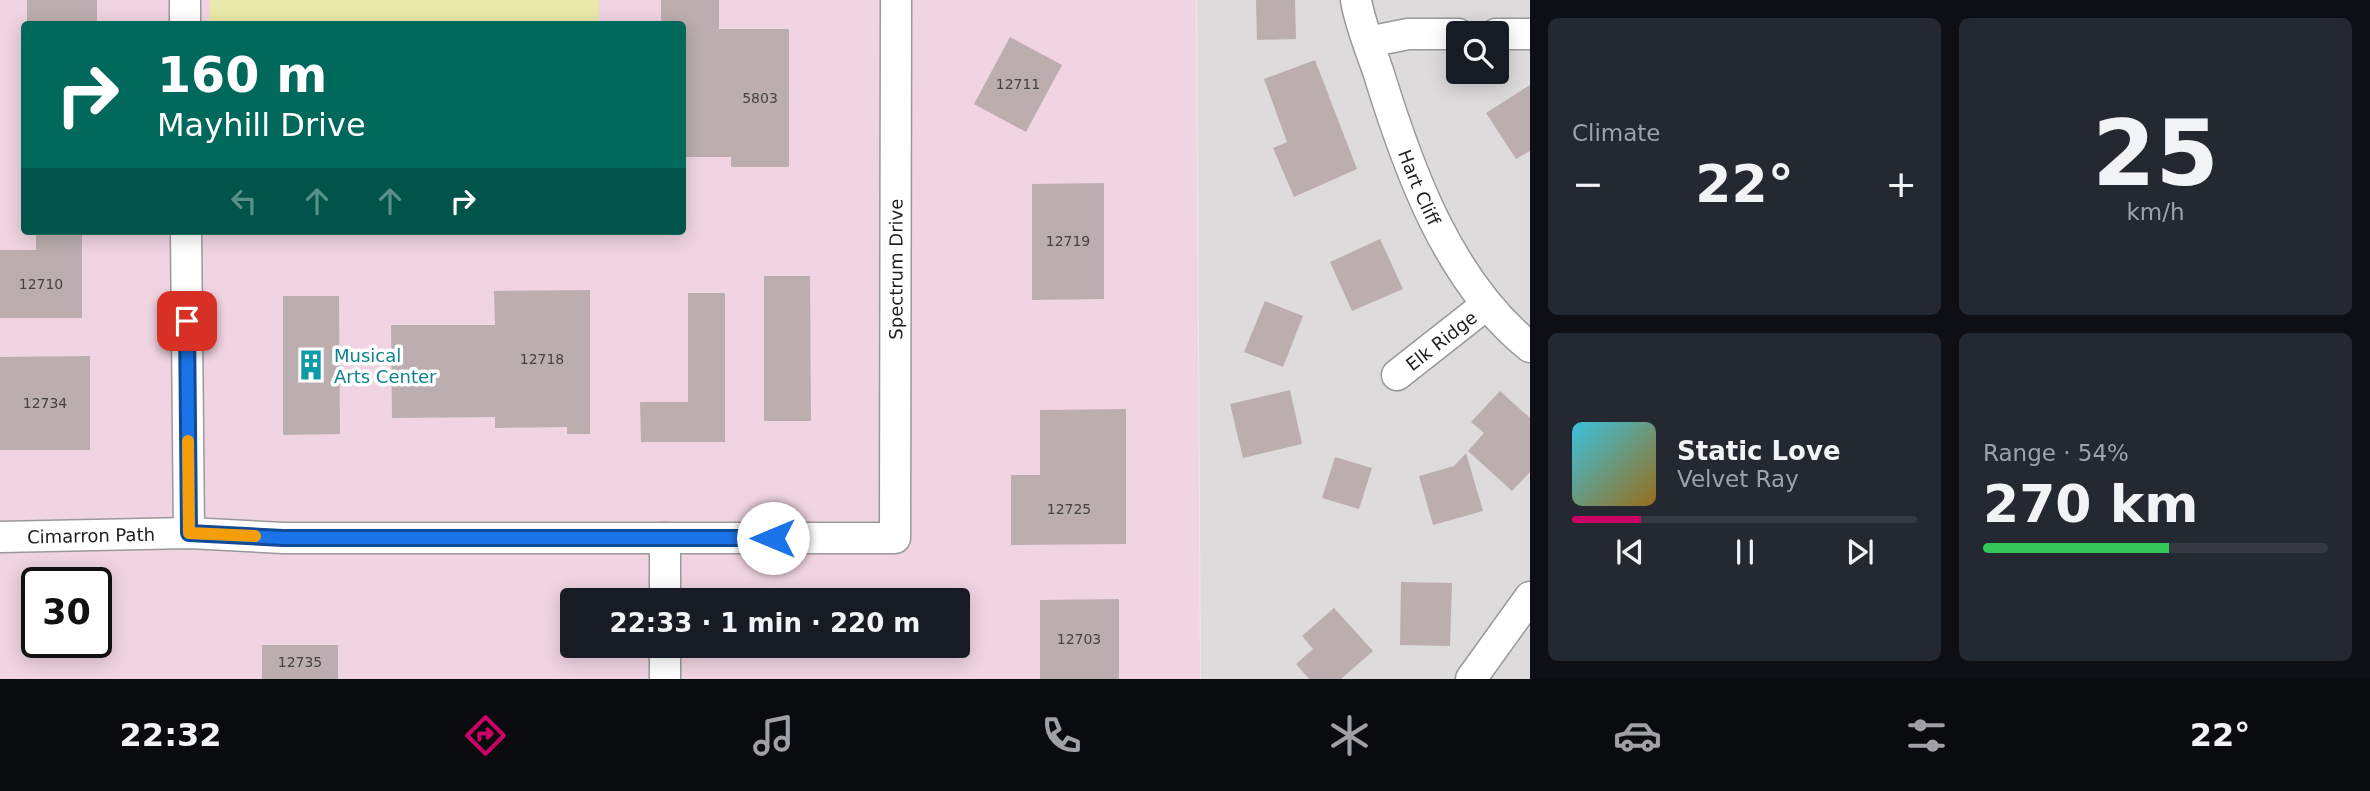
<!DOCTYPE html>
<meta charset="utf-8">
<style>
:root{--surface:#171b24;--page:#242831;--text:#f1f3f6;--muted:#9ea1a6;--line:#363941;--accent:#cb0266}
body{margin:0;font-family:"DejaVu Sans",sans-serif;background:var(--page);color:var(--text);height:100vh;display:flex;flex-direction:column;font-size:26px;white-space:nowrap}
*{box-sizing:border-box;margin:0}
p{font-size:23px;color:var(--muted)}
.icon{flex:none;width:38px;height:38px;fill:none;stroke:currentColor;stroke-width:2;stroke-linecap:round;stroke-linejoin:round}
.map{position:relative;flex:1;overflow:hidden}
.side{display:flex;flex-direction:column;gap:18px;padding:18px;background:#0d0f14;width:840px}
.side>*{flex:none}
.banner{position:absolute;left:21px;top:21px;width:665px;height:214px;border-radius:7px;box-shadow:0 4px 18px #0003;background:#00695c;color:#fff;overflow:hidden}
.tools{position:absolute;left:1446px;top:21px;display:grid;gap:14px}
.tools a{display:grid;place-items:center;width:63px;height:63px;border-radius:7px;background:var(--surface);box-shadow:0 4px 18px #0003;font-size:35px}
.speed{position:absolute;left:21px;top:567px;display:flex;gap:14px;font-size:35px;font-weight:700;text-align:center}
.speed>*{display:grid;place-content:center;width:91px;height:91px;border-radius:50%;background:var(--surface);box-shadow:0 4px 18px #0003;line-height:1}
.speed .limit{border:4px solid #111;border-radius:10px;background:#fff;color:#111}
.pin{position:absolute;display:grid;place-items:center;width:60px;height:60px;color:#fff;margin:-30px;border-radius:14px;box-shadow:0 4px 10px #0006}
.me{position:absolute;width:77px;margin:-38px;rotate:270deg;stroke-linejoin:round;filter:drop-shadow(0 0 5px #0008)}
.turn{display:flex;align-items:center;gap:24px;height:147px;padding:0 21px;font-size:32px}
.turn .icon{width:91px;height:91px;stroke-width:2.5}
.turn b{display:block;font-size:49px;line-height:60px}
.lanes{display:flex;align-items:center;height:66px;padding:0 21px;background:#0003;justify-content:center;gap:35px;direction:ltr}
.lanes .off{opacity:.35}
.big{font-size:52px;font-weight:600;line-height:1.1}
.side .tile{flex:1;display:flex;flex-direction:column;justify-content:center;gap:10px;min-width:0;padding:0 24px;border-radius:10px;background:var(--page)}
.side .dial{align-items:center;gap:0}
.dial b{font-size:91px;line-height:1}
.song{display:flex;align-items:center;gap:21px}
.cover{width:84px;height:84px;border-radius:10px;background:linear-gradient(135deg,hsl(190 70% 55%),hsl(40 70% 35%))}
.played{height:7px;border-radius:4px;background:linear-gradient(90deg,var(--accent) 20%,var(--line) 20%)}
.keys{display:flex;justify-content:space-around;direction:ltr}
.heat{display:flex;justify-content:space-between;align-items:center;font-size:38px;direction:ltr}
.charge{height:10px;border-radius:5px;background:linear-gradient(90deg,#34c759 54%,var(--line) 0)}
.side .tiles{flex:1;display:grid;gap:18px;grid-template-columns:repeat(2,1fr)}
.trip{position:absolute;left:560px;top:588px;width:410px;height:70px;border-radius:7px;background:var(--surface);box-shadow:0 4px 18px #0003;font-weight:600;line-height:70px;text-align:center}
.menu{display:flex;height:112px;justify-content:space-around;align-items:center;background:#090b0e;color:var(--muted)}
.menu .icon{width:49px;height:49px}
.menu .on{color:var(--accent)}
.menu b{font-size:32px;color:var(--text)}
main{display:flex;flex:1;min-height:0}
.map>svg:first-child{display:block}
</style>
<main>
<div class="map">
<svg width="1530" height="679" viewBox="0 0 1530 679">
<rect width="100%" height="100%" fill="#efe6e5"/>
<path fill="#dddbdc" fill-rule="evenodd" d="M 1197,0 L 1530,0 L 1530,679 L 1201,679 ZM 1458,33 L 1496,33 L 1496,72 L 1458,72 Z"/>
<path fill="#f0d4e1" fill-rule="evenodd" d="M 0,0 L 1196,0 L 1200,679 L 0,679 ZM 24,24 L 682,24 L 682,231 L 24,231 ZM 37,583 L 96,583 L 96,642 L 37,642 ZM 572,600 L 957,600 L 957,646 L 572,646 Z"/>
<path fill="#e9e9ab" d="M 210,0 L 599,0 L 599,24 L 209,24 Z"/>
<path fill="#bcaeaf" d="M 27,0 L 97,0 L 97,24 L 27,24 Z
M 661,0 L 719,0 L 719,29 L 789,29 L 789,167 L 731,167 L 731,157 L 682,157 L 682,24 L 661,24 Z
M 1256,0 L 1295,0 L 1296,39 L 1257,40 Z
M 1010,37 L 1062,65 L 1026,132 L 974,104 Z
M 1315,60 L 1357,169 L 1294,197 L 1273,148 L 1287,142 L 1264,79 Z
M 1530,85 L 1530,151 L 1516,159 L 1486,113 Z
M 1104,183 L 1104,299 L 1032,300 L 1032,184 Z
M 36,231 L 82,231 L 82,318 L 0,318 L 0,250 L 36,250 Z
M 1380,239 L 1403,289 L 1352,311 L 1330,262 Z
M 764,276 L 810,276 L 811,421 L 764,421 Z
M 590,290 L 590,434 L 567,434 L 567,427 L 495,428 L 495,417 L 392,418 L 391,325 L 495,325 L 494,291 Z
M 688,293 L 725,293 L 725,442 L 641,442 L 640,402 L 688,402 Z
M 283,296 L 339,296 L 340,434 L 283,435 Z
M 1265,301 L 1303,316 L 1283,367 L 1244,352 Z
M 90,356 L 90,450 L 0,450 L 0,357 Z
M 1290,390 L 1302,444 L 1243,458 L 1230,404 Z
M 1500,391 L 1530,418 L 1530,472 L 1512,491 L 1468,451 L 1484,433 L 1471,422 Z
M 1126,409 L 1126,544 L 1011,545 L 1011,475 L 1040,475 L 1040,410 Z
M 1466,453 L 1483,511 L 1433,525 L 1419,476 L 1454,466 Z
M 1335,457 L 1372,468 L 1359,509 L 1322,498 Z
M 1401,582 L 1452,583 L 1450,646 L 1400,645 Z
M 1119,599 L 1119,679 L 1040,679 L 1040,600 Z
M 1334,608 L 1373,651 L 1341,679 L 1309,679 L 1296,664 L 1313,649 L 1302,636 Z
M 262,645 L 338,645 L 338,679 L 262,679 Z"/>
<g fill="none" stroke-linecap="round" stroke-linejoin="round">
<g stroke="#999" stroke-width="33">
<g id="minor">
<path d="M 185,0 L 185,24"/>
<path id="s1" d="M 1356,0 C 1360,24 1370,48 1378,71 C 1408,169 1448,281 1530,347"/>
<path d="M 1496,34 L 1530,34"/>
<path d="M 1368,42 L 1408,34 L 1458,34"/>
<path d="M 186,231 L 189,533"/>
<path id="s2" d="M 1397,375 L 1486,305"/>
<path id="s3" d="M 0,537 L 189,533 L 283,538 L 895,538 L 896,0"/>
<path d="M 665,538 L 665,600"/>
<path d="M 665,646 L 665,679"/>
<path d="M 1471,679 L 1530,597"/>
</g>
</g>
<use href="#minor" stroke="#fff" stroke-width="30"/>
</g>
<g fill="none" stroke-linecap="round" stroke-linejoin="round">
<g stroke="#114b97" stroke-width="18">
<path id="route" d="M 187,321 L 189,533 L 283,538 L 773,538"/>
</g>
<use href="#route" stroke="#1a73e8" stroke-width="12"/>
<path stroke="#f59e0b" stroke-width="12" d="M 188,441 L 189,533 L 255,536"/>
</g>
<defs>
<g id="building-bare" transform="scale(2.415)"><path d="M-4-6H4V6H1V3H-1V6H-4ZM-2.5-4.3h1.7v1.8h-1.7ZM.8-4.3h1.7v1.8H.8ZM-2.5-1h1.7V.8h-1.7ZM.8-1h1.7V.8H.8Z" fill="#0f9aa8" stroke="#fff" stroke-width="2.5" paint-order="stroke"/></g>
</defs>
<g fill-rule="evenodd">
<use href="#building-bare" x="311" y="365"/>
</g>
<g text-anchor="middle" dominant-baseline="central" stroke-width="7" stroke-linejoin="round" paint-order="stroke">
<g font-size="14" fill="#464343">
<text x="1018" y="84">12711</text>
<text x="760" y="98">5803</text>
<text x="1068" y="241">12719</text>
<text x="41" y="284">12710</text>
<text x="542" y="359">12718</text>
<text x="45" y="403">12734</text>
<text x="1069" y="509">12725</text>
<text x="1079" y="639">12703</text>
<text x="300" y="662">12735</text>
</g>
<g font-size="18" fill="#1f1f1f" stroke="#fff">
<text stroke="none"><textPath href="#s1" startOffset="198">Hart Cliff</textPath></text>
<text stroke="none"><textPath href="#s3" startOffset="1164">Spectrum Drive</textPath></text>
<text stroke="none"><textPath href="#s2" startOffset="56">Elk Ridge</textPath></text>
<text stroke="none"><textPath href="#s3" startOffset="91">Cimarron Path</textPath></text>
</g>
<g font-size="18" fill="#0d838f" stroke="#fff" text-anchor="start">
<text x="334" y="355">Musical<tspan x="334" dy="21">Arts Center</tspan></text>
</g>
</g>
</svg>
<div class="tools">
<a><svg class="icon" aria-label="search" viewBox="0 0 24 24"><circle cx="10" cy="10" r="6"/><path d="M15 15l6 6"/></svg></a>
</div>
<div class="speed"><div class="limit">30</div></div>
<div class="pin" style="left:187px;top:321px;background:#d93025"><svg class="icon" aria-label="arrive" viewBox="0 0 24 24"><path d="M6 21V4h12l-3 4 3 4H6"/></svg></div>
<svg class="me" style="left:773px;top:538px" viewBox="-20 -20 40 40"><circle r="19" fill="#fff"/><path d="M0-13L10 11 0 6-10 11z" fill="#1a73e8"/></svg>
<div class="trip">22:33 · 1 min · 220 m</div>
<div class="banner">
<div class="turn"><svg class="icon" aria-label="right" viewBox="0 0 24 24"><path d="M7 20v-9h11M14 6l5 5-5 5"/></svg><div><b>160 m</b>Mayhill Drive</div></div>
<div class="lanes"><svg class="icon off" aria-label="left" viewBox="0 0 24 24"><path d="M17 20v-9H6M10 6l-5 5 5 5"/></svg><svg class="icon off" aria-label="ahead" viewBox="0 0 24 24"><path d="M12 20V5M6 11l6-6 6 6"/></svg><svg class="icon off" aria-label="ahead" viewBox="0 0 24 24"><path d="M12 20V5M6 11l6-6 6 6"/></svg><svg class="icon" aria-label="right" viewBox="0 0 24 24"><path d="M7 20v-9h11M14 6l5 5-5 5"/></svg></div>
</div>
</div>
<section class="side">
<div class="tiles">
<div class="tile"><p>Climate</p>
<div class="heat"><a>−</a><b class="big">22°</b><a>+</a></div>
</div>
<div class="tile dial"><b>25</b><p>km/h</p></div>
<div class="tile">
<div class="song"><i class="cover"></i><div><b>Static Love</b><p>Velvet Ray</p></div></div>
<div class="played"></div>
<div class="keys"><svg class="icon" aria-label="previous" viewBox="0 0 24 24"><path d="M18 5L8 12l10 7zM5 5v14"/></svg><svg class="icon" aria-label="pause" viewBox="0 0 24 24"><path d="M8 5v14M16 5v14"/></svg><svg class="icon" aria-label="next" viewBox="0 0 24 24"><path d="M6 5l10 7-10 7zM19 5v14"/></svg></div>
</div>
<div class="tile"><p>Range · 54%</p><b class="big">270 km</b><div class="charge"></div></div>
</div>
</section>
</main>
<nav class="menu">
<b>22:32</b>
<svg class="icon on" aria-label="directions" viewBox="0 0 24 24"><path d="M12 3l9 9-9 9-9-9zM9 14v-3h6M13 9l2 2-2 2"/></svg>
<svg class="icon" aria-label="music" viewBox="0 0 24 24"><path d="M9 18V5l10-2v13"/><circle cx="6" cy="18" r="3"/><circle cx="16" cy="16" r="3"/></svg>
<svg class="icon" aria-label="phone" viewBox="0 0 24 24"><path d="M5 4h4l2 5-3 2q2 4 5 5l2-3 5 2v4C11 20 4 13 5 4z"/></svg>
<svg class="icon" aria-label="climate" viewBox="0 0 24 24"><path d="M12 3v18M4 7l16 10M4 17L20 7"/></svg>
<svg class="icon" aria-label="car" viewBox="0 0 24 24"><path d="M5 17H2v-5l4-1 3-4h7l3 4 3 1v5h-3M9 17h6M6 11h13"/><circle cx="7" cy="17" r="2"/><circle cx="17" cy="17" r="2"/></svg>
<svg class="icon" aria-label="filters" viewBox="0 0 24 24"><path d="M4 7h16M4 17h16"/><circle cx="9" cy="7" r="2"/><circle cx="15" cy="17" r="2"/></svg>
<b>22°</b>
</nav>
